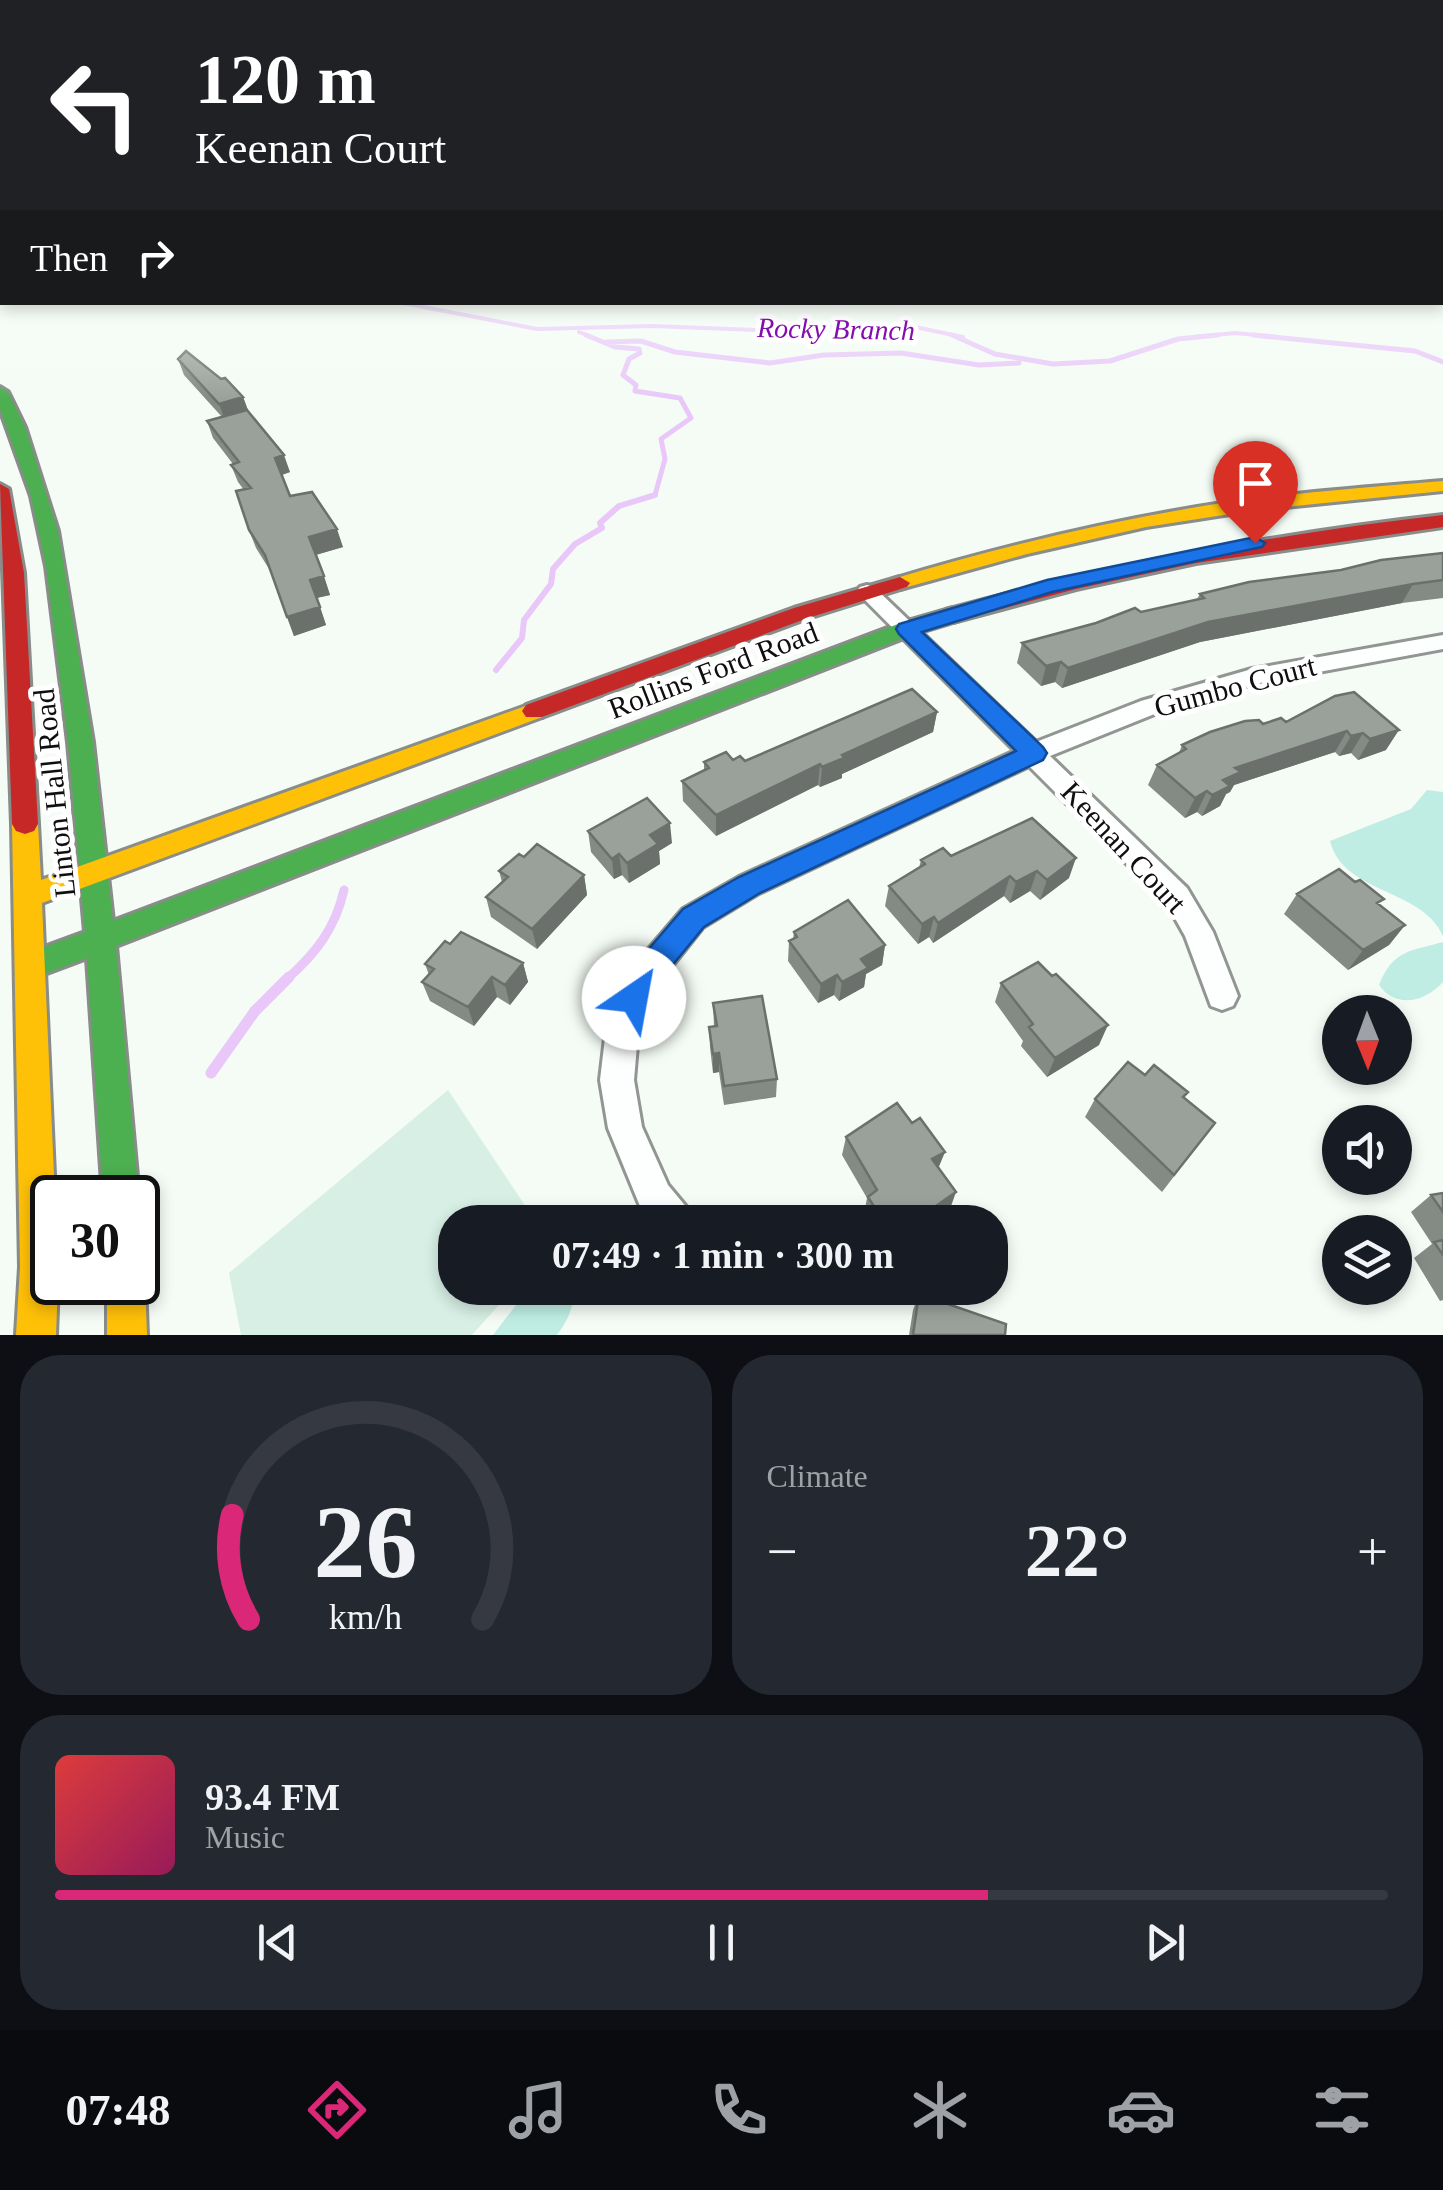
<!DOCTYPE html>
<meta charset="utf-8">
<style>
:root{--surface:#171b24;--page:#242831;--text:#f1f3f6;--muted:#9ea1a6;--line:#363941;--accent:#db2777}
body{margin:0;font-family:Georgia,serif;background:var(--page);color:var(--text);height:100vh;display:flex;flex-direction:column;font-size:38px;white-space:nowrap}
*{box-sizing:border-box;margin:0}
p{font-size:32px;color:var(--muted)}
.icon{flex:none;width:55px;height:55px;fill:none;stroke:currentColor;stroke-width:2;stroke-linecap:round;stroke-linejoin:round}
.map{position:relative;height:1335px;overflow:hidden}
.details{display:flex;flex-direction:column;gap:20px;padding:20px;background:#0d0f14;flex:1}
.details>*{flex:none}
.top-card{position:absolute;left:0px;top:0px;width:1445px;height:305px;box-shadow:0 5px 15px #0003;background:#202124;color:#fff;overflow:hidden}
.needle{width:65px;rotate:179deg}
.buttons{position:absolute;left:1322px;top:995px;display:grid;gap:20px}
.buttons a{display:grid;place-items:center;width:90px;height:90px;border-radius:50%;background:var(--surface);box-shadow:0 5px 15px #0003;font-size:50px}
.speed{position:absolute;left:30px;top:1175px;display:flex;gap:20px;font-size:50px;font-weight:700;text-align:center}
.speed>*{display:grid;place-content:center;width:130px;height:130px;border-radius:50%;background:var(--surface);box-shadow:0 5px 15px #0003;line-height:1}
.speed .limit{border:5px solid #111;border-radius:15px;background:#fff;color:#111}
.pin{position:absolute;display:grid;place-items:center;width:85px;height:85px;color:#fff;margin:-102px -42px;border-radius:50% 50% 50% 0;rotate:-45deg;box-shadow:0 0 10px #0007}
.pin .icon{rotate:45deg}
.me{position:absolute;width:110px;margin:-55px;rotate:33deg;stroke-linejoin:round;filter:drop-shadow(0 0 8px #0008)}
.turn{display:flex;align-items:center;gap:35px;height:210px;padding:0 30px;font-size:45px}
.turn .icon{width:130px;height:130px;stroke-width:2.5}
.turn b{display:block;font-size:70px;line-height:85px}
.then{display:flex;align-items:center;height:95px;padding:0 30px;background:#0003;gap:20px;font-size:38px}
.big{font-size:75px;font-weight:600;line-height:1.1}
.details .widget{flex:1;display:flex;flex-direction:column;justify-content:center;gap:15px;min-width:0;padding:0 35px;border-radius:40px;background:var(--page)}
.details .dial{align-items:center;gap:0}
.dial svg{height:260px;overflow:visible;fill:none;stroke:var(--line);stroke-width:7;stroke-linecap:round;text-anchor:middle}
.dial text{fill:var(--text);stroke:none}
.song{display:flex;align-items:center;gap:30px}
.cover{width:120px;height:120px;border-radius:15px;background:linear-gradient(135deg,hsl(0 70% 55%),hsl(330 70% 35%))}
.played{height:10px;border-radius:5px;background:linear-gradient(90deg,var(--accent) 70%,var(--line) 70%)}
.keys{display:flex;justify-content:space-around;direction:ltr}
.heat{display:flex;justify-content:space-between;align-items:center;font-size:55px;direction:ltr}
.details .tiles{flex:1;display:grid;gap:20px;grid-template-columns:1fr 1fr}
.widget:last-child{grid-column:span 2}
.trip{position:absolute;left:438px;top:1205px;width:570px;height:100px;border-radius:40px;background:var(--surface);box-shadow:0 5px 15px #0003;font-weight:600;line-height:100px;text-align:center}
.dock{display:flex;height:160px;justify-content:space-around;align-items:center;background:#090b0e;color:var(--muted)}
.dock .icon{width:70px;height:70px}
.dock .on{color:var(--accent)}
.dock b{font-size:45px;color:var(--text)}
.map>svg:first-child{display:block}
</style>
<div class="map">
<svg width="1443" height="1335" viewBox="0 0 1443 1335">
<rect width="100%" height="100%" fill="#f4fcf5"/>
<path fill="#bfede4" d="M 1427,790 L 1443,792 L 1443,936 C 1422,888 1343,894 1330,841 L 1411,809 Z
M 1443,942 L 1443,982 C 1425,1002 1396,1009 1379,985 C 1393,949 1412,951 1443,942 Z
M 529,1288 L 573,1288 C 575,1305 568,1321 557,1335 L 493,1335 Z"/>
<path fill="#d7efe4" d="M 448,1090 L 536,1222 L 455,1222 L 455,1288 L 514,1288 L 472,1335 L 241,1335 L 229,1273 Z"/>
<g fill="none" stroke-linecap="round" stroke-linejoin="round">
<path stroke="#e9c8f9" stroke-width="4" d="M 398,302 L 537,329 L 652,326 L 782,331 L 866,324 L 915,327 L 963,337
M 579,332 L 592,337
M 1194,337 L 1235,333 L 1278,337"/>
<path stroke="#e9c8f9" stroke-width="5" d="M 586,335 L 615,347 L 639,349 L 640,353 L 629,359 L 623,375 L 636,385 L 635,391 L 680,398 L 691,418 L 661,439 L 665,459 L 655,495 L 648,497
M 952,335 L 995,354 L 1053,364 L 1110,361 L 1178,339 L 1218,335
M 1253,335 L 1415,351 L 1443,362
M 606,342 L 641,341 L 675,352 L 770,363 L 824,355 L 901,353 L 979,365 L 1019,363"/>
<path stroke="#e9c8f9" stroke-width="6" d="M 496,670 L 522,638 L 524,620 L 551,584 L 553,569 L 575,544 L 602,528 L 600,523 L 619,506 L 655,495"/>
<path stroke="#e9c8f9" stroke-width="9" d="M 287,979 C 316,953 335,929 344,890"/>
<path stroke="#e9c8f9" stroke-width="11" d="M 211,1073 L 255,1011 L 289,977"/>
<g stroke="#929693" stroke-width="6">
<path id="street" d="M 1442,229 L 1443,229 L 1443,235 L 1442,235 Z
M 867,585 L 874,587 L 1036,742 L 1141,701 L 1252,669 L 1443,635 L 1443,649 L 1254,684 L 1157,713 L 1050,756 L 1187,888 L 1213,932 L 1238,996 L 1233,1006 L 1222,1010 L 1211,1006 L 1185,936 L 1167,904 L 1029,766 L 759,893 L 703,927 L 657,985 L 639,1022 L 634,1080 L 642,1127 L 668,1185 L 688,1209 L 694,1222 L 652,1222 L 642,1211 L 608,1128 L 600,1080 L 607,1021 L 635,965 L 683,909 L 739,877 L 1015,751 L 860,595 L 857,591 L 860,587 Z"/>
</g>
<g stroke="#898c89" stroke-width="6">
<path id="fast" d="M 0,387 L 8,392 L 25,427 L 58,531 L 93,742 L 113,921 L 898,624 L 953,608 L 964,615 L 960,620 L 914,634 L 116,946 L 139,1198 L 138,1202 L 138,1198 L 103,1198 L 87,958 L 31,979 L 20,976 L 16,966 L 20,956 L 85,932 L 68,742 L 46,566 L 31,496 L 0,409 Z"/>
</g>
<g stroke="#898c89" stroke-width="6">
<path id="slow" d="M 1443,481 L 1443,491 L 1256,510 L 1146,527 L 1027,554 L 900,589 L 890,583 L 893,579 C 1003,546 1115,519 1229,502 C 1300,492 1372,487 1443,481 Z
M 534,703 L 542,705 L 546,711 L 542,717 L 42,903 L 55,1198 L 52,1282 L 58,1282 L 56,1335 L 16,1335 L 20,1267 L 12,824 L 16,817 L 25,814 L 34,817 L 38,824 L 41,880 Z
M 138,1267 L 145,1282 L 147,1335 L 107,1335 L 107,1282 L 138,1282 Z"/>
</g>
<g stroke="#898c89" stroke-width="6">
<path id="jam" d="M 0,484 L 9,489 L 24,573 L 38,824 L 34,831 L 25,834 L 16,831 L 12,824 Z
M 1443,515 L 1443,527 L 1196,563 L 1076,589 L 953,622 L 942,615 L 946,610 C 1109,565 1274,534 1443,515 Z
M 900,577 L 910,583 L 907,587 L 808,618 L 542,717 L 526,717 L 522,711 L 526,705 L 794,608 Z"/>
</g>
<use href="#street" fill="#fdfffe" fill-rule="evenodd"/>
<use href="#fast" fill="#4caf50" fill-rule="evenodd"/>
<use href="#slow" fill="#ffc107" fill-rule="evenodd"/>
<use href="#jam" fill="#c62828" fill-rule="evenodd"/>
</g>
<path fill="#848a84" d="M 178,359 L 243,397 L 249,413 L 290,472 L 282,475 L 290,496 L 343,547 L 316,555 L 330,595 L 317,598 L 326,625 L 294,636 L 271,572 L 256,548 L 249,530 L 244,490 L 238,482 L 231,465 L 233,464 L 213,438 L 207,421 L 222,417 L 184,375 Z
M 1443,553 L 1443,598 L 1402,603 L 1200,642 L 1062,688 L 1055,682 L 1041,686 L 1017,663 L 1022,643 L 1197,599 L 1200,594 Z
M 1335,696 L 1386,750 L 1358,760 L 1351,753 L 1339,756 L 1335,752 L 1234,785 L 1230,792 L 1226,794 L 1220,806 L 1202,816 L 1197,812 L 1185,818 L 1148,785 L 1157,765 L 1179,753 L 1182,745 L 1263,724 L 1286,722 Z
M 937,712 L 933,732 L 842,774 L 842,778 L 820,787 L 818,785 L 716,836 L 683,801 L 682,781 L 704,770 L 704,762 L 733,760 L 745,761 Z
M 1032,818 L 1069,878 L 1040,900 L 1030,891 L 1010,903 L 1004,896 L 933,943 L 929,937 L 918,944 L 885,906 L 889,886 L 919,868 L 921,860 L 951,856 Z
M 588,831 L 672,843 L 659,851 L 660,864 L 629,883 L 622,875 L 614,879 L 591,852 Z
M 524,857 L 584,875 L 587,895 L 537,949 L 491,917 L 486,897 L 502,882 L 499,871 Z
M 1297,894 L 1379,905 L 1405,925 L 1389,945 L 1348,970 L 1284,914 Z
M 794,932 L 885,945 L 882,965 L 866,974 L 864,987 L 839,1001 L 834,995 L 818,1003 L 788,961 L 789,941 L 793,939 Z
M 450,944 L 523,963 L 528,982 L 510,1005 L 497,997 L 474,1026 L 430,1001 L 422,982 L 429,975 L 425,964 Z
M 1001,983 L 1099,1045 L 1047,1077 L 1021,1046 L 1023,1041 L 995,1002 Z
M 713,1003 L 777,1079 L 776,1097 L 724,1105 L 719,1072 L 713,1073 L 710,1047 L 709,1027 L 714,1027 Z
M 1145,1075 L 1188,1092 L 1184,1097 L 1215,1123 L 1162,1192 L 1085,1117 L 1095,1099 Z
M 846,1137 L 939,1168 L 950,1209 L 931,1222 L 869,1222 L 864,1214 L 867,1198 L 842,1155 Z
M 1443,1193 L 1443,1300 L 1440,1301 L 1414,1258 L 1432,1244 L 1411,1212 L 1431,1195 Z
M 919,1294 L 1005,1335 L 909,1335 L 913,1310 Z"/>
<path fill="#6c706c" d="M 243,397 L 249,413 L 225,420 L 219,404 Z
M 284,455 L 290,472 L 281,475 L 275,458 Z
M 337,529 L 343,547 L 315,555 L 309,537 Z
M 324,576 L 330,595 L 316,598 L 310,580 Z
M 1413,584 L 1402,603 L 1200,642 L 1062,688 L 1068,668 L 1208,622 Z
M 320,607 L 326,625 L 294,636 L 287,617 Z
M 1061,662 L 1055,682 L 1041,686 L 1046,666 Z
M 937,712 L 933,732 L 842,774 L 842,778 L 820,787 L 822,767 L 842,755 Z
M 1399,730 L 1386,750 L 1358,760 L 1370,739 Z
M 1347,731 L 1335,752 L 1234,785 L 1230,792 L 1226,794 L 1220,806 L 1202,816 L 1212,795 L 1235,768 Z
M 1363,733 L 1351,753 L 1339,756 L 1351,736 Z
M 820,764 L 818,785 L 716,836 L 716,815 Z
M 1207,791 L 1197,812 L 1185,818 L 1195,798 Z
M 670,823 L 672,843 L 659,851 L 660,864 L 629,883 L 627,863 L 650,835 Z
M 619,854 L 622,875 L 614,879 L 612,859 Z
M 1076,858 L 1069,878 L 1040,900 L 1047,880 Z
M 1037,871 L 1030,891 L 1010,903 L 1016,882 Z
M 584,875 L 587,895 L 537,949 L 532,929 Z
M 1010,876 L 1004,896 L 933,943 L 938,923 Z
M 934,917 L 929,937 L 918,944 L 922,924 Z
M 1405,925 L 1389,945 L 1348,970 L 1363,950 Z
M 885,945 L 882,965 L 866,974 L 864,987 L 839,1001 L 842,982 L 861,959 Z
M 523,963 L 528,982 L 510,1005 L 505,985 Z
M 837,975 L 834,995 L 818,1003 L 821,984 Z
M 492,977 L 497,997 L 474,1026 L 468,1007 Z
M 1108,1025 L 1099,1045 L 1047,1077 L 1055,1058 Z
M 719,1053 L 719,1072 L 713,1073 L 713,1054 Z
M 945,1152 L 938,1169 L 932,1159 Z
M 956,1192 L 950,1209 L 931,1222 L 913,1222 Z"/>
<path fill="#9aa09a" stroke="#6c706c" stroke-width="2.5" d="M 186,351 L 221,379 L 225,378 L 243,397 L 219,404 L 178,359 Z
M 247,410 L 284,455 L 275,458 L 290,496 L 312,492 L 337,529 L 309,537 L 324,576 L 310,580 L 320,607 L 287,617 L 265,555 L 249,530 L 236,491 L 251,488 L 231,465 L 239,462 L 207,421 Z
M 1443,553 L 1443,580 L 1413,584 L 1208,622 L 1068,668 L 1061,662 L 1046,666 L 1022,643 L 1096,623 L 1135,608 L 1141,612 L 1204,598 L 1200,594 L 1249,582 L 1341,570 L 1381,560 Z
M 912,689 L 937,712 L 842,755 L 844,758 L 822,767 L 820,764 L 716,815 L 682,781 L 709,768 L 704,762 L 726,752 L 733,760 L 740,756 L 745,761 Z
M 1354,692 L 1399,730 L 1370,739 L 1363,733 L 1351,736 L 1347,731 L 1235,768 L 1241,772 L 1223,780 L 1230,786 L 1212,795 L 1207,791 L 1195,798 L 1157,765 L 1186,749 L 1182,745 L 1210,732 L 1245,721 L 1259,720 L 1263,724 L 1281,718 L 1286,722 L 1335,696 Z
M 647,798 L 670,823 L 650,835 L 658,844 L 627,863 L 619,854 L 612,859 L 588,831 Z
M 1032,818 L 1076,858 L 1047,880 L 1037,871 L 1016,882 L 1010,876 L 938,923 L 934,917 L 922,924 L 889,886 L 925,864 L 921,860 L 943,848 L 951,856 Z
M 537,844 L 584,875 L 532,929 L 486,897 L 508,877 L 499,871 L 519,854 L 524,857 Z
M 1339,869 L 1355,882 L 1360,880 L 1384,899 L 1377,903 L 1405,925 L 1363,950 L 1297,894 Z
M 848,900 L 885,945 L 861,959 L 868,968 L 842,982 L 837,975 L 821,984 L 789,941 L 797,937 L 794,932 Z
M 461,932 L 523,963 L 505,985 L 492,977 L 468,1007 L 422,982 L 434,969 L 425,964 L 445,941 L 450,944 Z
M 1038,962 L 1052,976 L 1056,974 L 1108,1025 L 1055,1058 L 1029,1027 L 1033,1024 L 1001,983 Z
M 762,996 L 777,1079 L 724,1086 L 719,1053 L 713,1054 L 709,1027 L 717,1026 L 713,1003 Z
M 1128,1062 L 1145,1075 L 1154,1065 L 1188,1092 L 1183,1097 L 1215,1123 L 1174,1175 L 1095,1099 Z
M 897,1103 L 912,1123 L 920,1118 L 945,1152 L 932,1159 L 956,1192 L 913,1222 L 884,1222 L 868,1197 L 877,1190 L 846,1137 Z
M 1443,1193 L 1443,1212 L 1431,1195 Z
M 1443,1240 L 1443,1255 L 1434,1242 Z
M 919,1294 L 1006,1324 L 1005,1335 L 913,1335 Z"/>
<linearGradient id="sky" x2="0" y2="1"><stop stop-color="#a8bcef"/><stop offset="0.54" stop-color="#fafefa"/><stop offset="1" stop-color="#fafefa" stop-opacity="0"/></linearGradient>
<rect width="1443" height="400" fill="url(#sky)"/>
<path fill="#1a73e8" stroke="#114b97" stroke-width="2.5" d="M 1255,537 L 1265,543 L 1262,547 L 1052,592 L 922,632 L 1043,747 L 1047,753 L 1043,760 L 760,893 L 704,927 L 657,984 L 646,1008 L 634,1012 L 623,1008 L 619,998 L 635,965 L 683,909 L 739,877 L 1016,751 L 899,634 L 896,629 L 899,624 L 1047,580 Z"/>
<g text-anchor="middle" dominant-baseline="central" stroke-width="10" stroke-linejoin="round" paint-order="stroke">
<g font-size="28" font-style="italic" fill="#850cad" stroke="#fff">
<text transform="translate(836 329) rotate(1)">Rocky Branch</text>
</g>
<g font-size="30" fill="#0f0f0f" stroke="#fff">
<text transform="translate(713 670) rotate(-21)">Rollins Ford Road</text>
<text transform="translate(1235 686) rotate(-15)">Gumbo Court</text>
<text transform="translate(54 793) rotate(-96)">Linton Hall Road</text>
<text transform="translate(1124 847) rotate(47)">Keenan Court</text>
</g>
</g>
</svg>
<div class="buttons">
<a><svg class="needle" viewBox="-14 -14 28 28"><path d="M0-13l5 13h-10z" fill="#e53935"/><path d="M0 13l5-13h-10z" fill="#9ea1a6"/></svg></a>
<a><svg class="icon" aria-label="sound" viewBox="0 0 24 24"><path d="M4 9h4l5-4v14l-5-4H4zM17 9q2 3 0 6"/></svg></a>
<a><svg class="icon" aria-label="layers" viewBox="0 0 24 24"><path d="M12 4l9 5-9 5-9-5zM3 14l9 5 9-5"/></svg></a>
</div>
<div class="speed"><div class="limit">30</div></div>
<div class="pin" style="left:1255px;top:543px;background:#d93025"><svg class="icon" aria-label="arrive" viewBox="0 0 24 24"><path d="M6 21V4h12l-3 4 3 4H6"/></svg></div>
<svg class="me" style="left:634px;top:998px" viewBox="-20 -20 40 40"><circle r="19" fill="#fff"/><path d="M0-13L10 11 0 6-10 11z" fill="#1a73e8"/></svg>
<div class="trip">07:49 · 1 min · 300 m</div>
<div class="top-card">
<div class="turn"><svg class="icon" aria-label="left" viewBox="0 0 24 24"><path d="M17 20v-9H6M10 6l-5 5 5 5"/></svg><div><b>120 m</b>Keenan Court</div></div>
<div class="then">Then<svg class="icon" aria-label="right" viewBox="0 0 24 24"><path d="M7 20v-9h11M14 6l5 5-5 5"/></svg></div>
</div>
</div>
<section class="details">
<div class="tiles">
<div class="widget dial"><svg viewBox="0 0 100 80">
<path d="M14 69A42 42 0 1 1 86 69"/>
<path d="M14 69A42 42 0 0 1 9 37" stroke="#db2777"/>
<text x="50" y="56" font-size="32" font-weight="700">26</text>
<text x="50" y="72" font-size="11">km/h</text>
</svg></div>
<div class="widget"><p>Climate</p>
<div class="heat"><a>−</a><b class="big">22°</b><a>+</a></div>
</div>
<div class="widget">
<div class="song"><i class="cover"></i><div><b>93.4 FM</b><p>Music</p></div></div>
<div class="played"></div>
<div class="keys"><svg class="icon" aria-label="previous" viewBox="0 0 24 24"><path d="M18 5L8 12l10 7zM5 5v14"/></svg><svg class="icon" aria-label="pause" viewBox="0 0 24 24"><path d="M8 5v14M16 5v14"/></svg><svg class="icon" aria-label="next" viewBox="0 0 24 24"><path d="M6 5l10 7-10 7zM19 5v14"/></svg></div>
</div>
</div>
</section>
<nav class="dock">
<b>07:48</b>
<svg class="icon on" aria-label="directions" viewBox="0 0 24 24"><path d="M12 3l9 9-9 9-9-9zM9 14v-3h6M13 9l2 2-2 2"/></svg>
<svg class="icon" aria-label="music" viewBox="0 0 24 24"><path d="M9 18V5l10-2v13"/><circle cx="6" cy="18" r="3"/><circle cx="16" cy="16" r="3"/></svg>
<svg class="icon" aria-label="phone" viewBox="0 0 24 24"><path d="M5 4h4l2 5-3 2q2 4 5 5l2-3 5 2v4C11 20 4 13 5 4z"/></svg>
<svg class="icon" aria-label="climate" viewBox="0 0 24 24"><path d="M12 3v18M4 7l16 10M4 17L20 7"/></svg>
<svg class="icon" aria-label="car" viewBox="0 0 24 24"><path d="M5 17H2v-5l4-1 3-4h7l3 4 3 1v5h-3M9 17h6M6 11h13"/><circle cx="7" cy="17" r="2"/><circle cx="17" cy="17" r="2"/></svg>
<svg class="icon" aria-label="filters" viewBox="0 0 24 24"><path d="M4 7h16M4 17h16"/><circle cx="9" cy="7" r="2"/><circle cx="15" cy="17" r="2"/></svg>
</nav>
